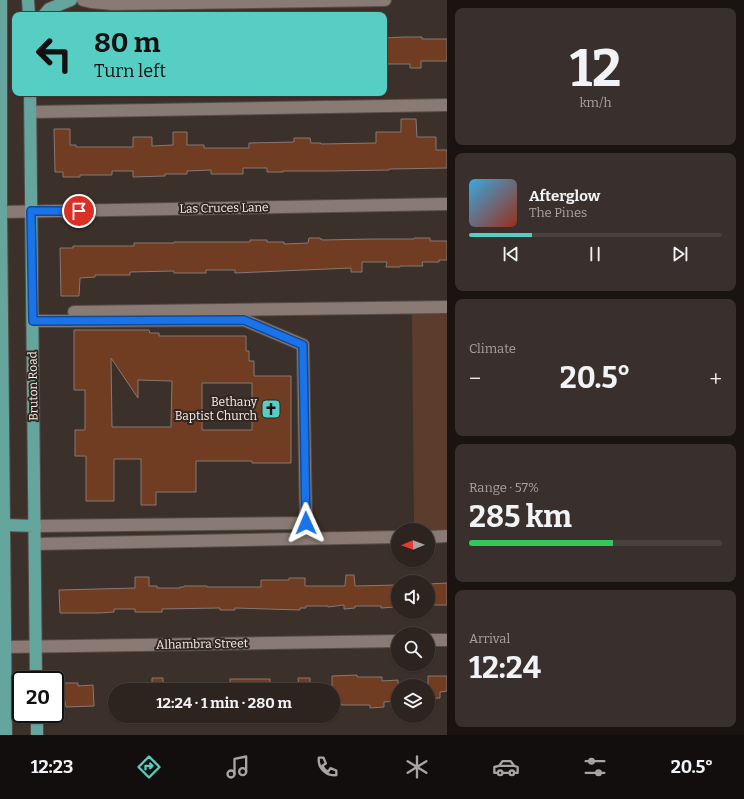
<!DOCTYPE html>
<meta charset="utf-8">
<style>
:root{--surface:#2d2420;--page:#39302d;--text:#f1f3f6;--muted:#a7a4a5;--line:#48413e;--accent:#56cec3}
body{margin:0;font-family:Bitter,serif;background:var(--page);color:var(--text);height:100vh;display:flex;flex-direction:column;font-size:15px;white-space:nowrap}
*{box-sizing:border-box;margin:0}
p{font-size:13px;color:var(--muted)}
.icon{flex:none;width:22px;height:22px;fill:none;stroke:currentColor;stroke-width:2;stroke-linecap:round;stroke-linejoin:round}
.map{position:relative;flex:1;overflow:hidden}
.drawer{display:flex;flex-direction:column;gap:8px;padding:8px;background:#191412;width:297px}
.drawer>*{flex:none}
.banner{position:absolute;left:12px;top:12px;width:375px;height:84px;border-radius:8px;box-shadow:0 1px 3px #0004,0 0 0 1px var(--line);background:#56cec3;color:#111;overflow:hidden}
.needle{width:26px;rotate:269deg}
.tools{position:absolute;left:391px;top:523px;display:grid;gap:8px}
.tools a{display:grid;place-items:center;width:44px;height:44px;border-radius:50%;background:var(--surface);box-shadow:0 1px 3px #0004,0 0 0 1px var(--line);font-size:20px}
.speed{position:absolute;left:12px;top:671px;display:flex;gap:8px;font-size:20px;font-weight:700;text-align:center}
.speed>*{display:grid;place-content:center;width:52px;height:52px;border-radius:50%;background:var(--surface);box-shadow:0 1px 3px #0004,0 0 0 1px var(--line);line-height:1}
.speed .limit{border:2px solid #111;border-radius:6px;background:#fff;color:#111}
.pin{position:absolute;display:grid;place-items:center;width:34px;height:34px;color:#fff;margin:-17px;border:2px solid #fff;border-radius:50%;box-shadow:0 1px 4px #0007}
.me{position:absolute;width:44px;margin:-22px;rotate:359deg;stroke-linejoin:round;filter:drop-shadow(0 0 3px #0008)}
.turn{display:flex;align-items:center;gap:14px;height:84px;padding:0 16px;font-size:18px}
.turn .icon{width:52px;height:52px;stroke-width:2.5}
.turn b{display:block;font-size:28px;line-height:34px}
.big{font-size:30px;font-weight:700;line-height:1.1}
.drawer .card{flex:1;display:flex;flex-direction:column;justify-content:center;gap:6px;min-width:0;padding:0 14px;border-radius:8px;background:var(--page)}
.drawer .dial{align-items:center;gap:0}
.dial b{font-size:52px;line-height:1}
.song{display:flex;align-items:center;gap:12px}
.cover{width:48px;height:48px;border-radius:6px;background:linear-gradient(135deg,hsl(200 70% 55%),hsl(10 70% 35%))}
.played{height:4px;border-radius:2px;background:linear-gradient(90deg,var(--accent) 25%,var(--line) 25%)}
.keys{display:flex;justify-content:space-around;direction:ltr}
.heat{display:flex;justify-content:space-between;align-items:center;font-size:22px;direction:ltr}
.charge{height:6px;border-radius:3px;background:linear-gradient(90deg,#34c759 57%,var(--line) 0)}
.trip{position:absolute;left:108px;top:683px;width:232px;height:40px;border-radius:20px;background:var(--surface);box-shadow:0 1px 3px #0004,0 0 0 1px var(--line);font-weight:700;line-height:40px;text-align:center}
.tab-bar{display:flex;height:64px;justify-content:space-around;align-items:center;background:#120e0d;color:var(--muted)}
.tab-bar .icon{width:28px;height:28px}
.tab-bar .on{color:var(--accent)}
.tab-bar b{font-size:18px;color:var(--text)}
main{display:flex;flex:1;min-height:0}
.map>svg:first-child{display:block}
</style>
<main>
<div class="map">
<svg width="447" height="735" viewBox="0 0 447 735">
<rect width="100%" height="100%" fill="#3c302a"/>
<path fill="#5c3c2c" d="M 447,312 L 447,532 L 428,533 L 428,530 L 414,530 L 412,313 Z"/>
<path fill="#703d22" stroke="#877972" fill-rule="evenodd" d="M 404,37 L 422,37 L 422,39 L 447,39 L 447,61 L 421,61 L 421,68 L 410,68 L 410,64 L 384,64 L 384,38 Z
M 401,119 L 416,119 L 417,137 L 436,137 L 436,150 L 447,150 L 447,168 L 389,169 L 389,170 L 332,171 L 283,171 L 283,172 L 267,172 L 267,168 L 243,168 L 243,174 L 211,174 L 211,170 L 187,171 L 187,174 L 165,174 L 165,176 L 133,177 L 133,171 L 112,171 L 112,175 L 80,175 L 80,177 L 63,177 L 63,172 L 55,172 L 54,129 L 70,129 L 70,145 L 76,145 L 76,147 L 133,147 L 133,137 L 152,137 L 152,146 L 173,145 L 173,132 L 187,132 L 187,145 L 204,145 L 204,148 L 249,148 L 249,143 L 294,142 L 294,138 L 310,138 L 311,143 L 321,143 L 321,144 L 376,143 L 376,132 L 401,132 Z
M 309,238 L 320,238 L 320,239 L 322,239 L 322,240 L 373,239 L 414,239 L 414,238 L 430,238 L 430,241 L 447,241 L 447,260 L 439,260 L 439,262 L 422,262 L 423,266 L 400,266 L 400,267 L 386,267 L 387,262 L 362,262 L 362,272 L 351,272 L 351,268 L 235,273 L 235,270 L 206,270 L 206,273 L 174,273 L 174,271 L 130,272 L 130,275 L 95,275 L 95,277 L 80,278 L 79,296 L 61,296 L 60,248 L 73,248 L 73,246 L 134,246 L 134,243 L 174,243 L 174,242 L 250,242 L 250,240 L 267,240 L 267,242 L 284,242 L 284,244 L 308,243 Z
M 74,330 L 149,330 L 150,333 L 159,333 L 159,336 L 246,336 L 246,351 L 249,351 L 249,361 L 254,361 L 254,376 L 291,376 L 291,463 L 252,463 L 252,461 L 196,461 L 196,492 L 156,492 L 156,505 L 141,505 L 141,459 L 114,459 L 114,501 L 86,501 L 86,456 L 75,456 L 75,430 L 85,430 L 85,390 L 74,390 ZM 111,358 L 138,398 L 138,380 L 172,381 L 171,427 L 112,427 ZM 202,383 L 252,383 L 252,430 L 202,430 Z
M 346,575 L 354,575 L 355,586 L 398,585 L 398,605 L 395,605 L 395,607 L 381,608 L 381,606 L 355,606 L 355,608 L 344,609 L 344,605 L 328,607 L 328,606 L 306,606 L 306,608 L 300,608 L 300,610 L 235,608 L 235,610 L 220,610 L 220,608 L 162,609 L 162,612 L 135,612 L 135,609 L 114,609 L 114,612 L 99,613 L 60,613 L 59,590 L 135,588 L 135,577 L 149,577 L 149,586 L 157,586 L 157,588 L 180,588 L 180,587 L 184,587 L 184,586 L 207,586 L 207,587 L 261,587 L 261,580 L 289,580 L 289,578 L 305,578 L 305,586 L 345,586 Z
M 447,583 L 447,605 L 428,605 L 428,584 Z
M 357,675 L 357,677 L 382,677 L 382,681 L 398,680 L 398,701 L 384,702 L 384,707 L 370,708 L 370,705 L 342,705 L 342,704 L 333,704 L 333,690 L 332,690 L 332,676 Z
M 428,676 L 447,676 L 447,691 L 440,692 L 440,698 L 428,698 Z
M 152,678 L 163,678 L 163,690 L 152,690 Z
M 298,678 L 310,678 L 310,690 L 299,690 Z
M 230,679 L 270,679 L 270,690 L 230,690 Z
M 61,683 L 78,683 L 78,686 L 93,685 L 94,706 L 66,707 L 65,701 L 61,701 Z"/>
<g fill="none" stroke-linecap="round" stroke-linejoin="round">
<g stroke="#564c47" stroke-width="14">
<path id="minor" d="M 83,0 L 91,2 L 113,4 L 385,0
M 31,112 L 447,105
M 0,212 L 447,204
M 74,312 L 447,307
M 33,321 L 244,320 L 303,345 L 306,523 L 35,526
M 428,537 L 447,536
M 35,544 L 398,537
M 428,640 L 447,640
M 6,647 L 398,641"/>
</g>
<g stroke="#564c47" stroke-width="14">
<path id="major" d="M 1,0 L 1,212 L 6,735
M 28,0 L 29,15
M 44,15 L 49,9 L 71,0
M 30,93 L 36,680
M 4,525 L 35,526
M 37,714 L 37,735"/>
</g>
<use href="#minor" stroke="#897a73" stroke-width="12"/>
<use href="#major" stroke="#64a69e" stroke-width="12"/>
</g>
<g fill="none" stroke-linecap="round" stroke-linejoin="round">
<g stroke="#114b97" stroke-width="10">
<path id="route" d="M 79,211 L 31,211 L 33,321 L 244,320 L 303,345 L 306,523"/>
</g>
<use href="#route" stroke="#1a73e8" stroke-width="7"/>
</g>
<defs>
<g id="church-square" transform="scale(1)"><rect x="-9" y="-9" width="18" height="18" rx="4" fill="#56cec3" stroke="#322620"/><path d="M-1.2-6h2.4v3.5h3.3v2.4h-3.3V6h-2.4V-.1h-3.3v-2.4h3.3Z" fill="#111"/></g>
</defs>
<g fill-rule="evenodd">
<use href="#church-square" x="271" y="409"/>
</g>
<g text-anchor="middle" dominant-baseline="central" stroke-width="4" stroke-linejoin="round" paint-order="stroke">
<g font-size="12" fill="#f9f1ed" stroke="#322620">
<text transform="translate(224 208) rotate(-1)">Las Cruces Lane</text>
<text transform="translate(33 386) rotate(-91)">Bruton Road</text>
<text transform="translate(202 644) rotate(-1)">Alhambra Street</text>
</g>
<g font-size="12" fill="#f9f1ed" stroke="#322620" text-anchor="end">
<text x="257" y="402">Bethany<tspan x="257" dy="14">Baptist Church</tspan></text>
</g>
</g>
</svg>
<div class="tools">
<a><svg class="needle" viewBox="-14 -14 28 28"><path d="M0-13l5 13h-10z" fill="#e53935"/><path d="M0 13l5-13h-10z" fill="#a7a4a5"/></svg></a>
<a><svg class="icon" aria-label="sound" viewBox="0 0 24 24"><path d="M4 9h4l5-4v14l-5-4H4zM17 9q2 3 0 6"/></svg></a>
<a><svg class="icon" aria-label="search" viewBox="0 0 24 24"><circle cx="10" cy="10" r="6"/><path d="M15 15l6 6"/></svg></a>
<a><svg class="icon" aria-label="layers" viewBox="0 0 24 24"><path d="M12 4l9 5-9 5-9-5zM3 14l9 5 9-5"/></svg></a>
</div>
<div class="speed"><div class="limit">20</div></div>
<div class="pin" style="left:79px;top:211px;background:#d93025"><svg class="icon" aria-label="arrive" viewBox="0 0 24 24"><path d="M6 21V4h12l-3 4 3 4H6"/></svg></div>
<svg class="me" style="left:306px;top:523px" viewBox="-20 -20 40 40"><path d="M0-17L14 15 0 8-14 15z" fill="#1a73e8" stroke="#fff" stroke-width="4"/></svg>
<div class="trip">12:24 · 1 min · 280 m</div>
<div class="banner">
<div class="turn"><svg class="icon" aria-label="left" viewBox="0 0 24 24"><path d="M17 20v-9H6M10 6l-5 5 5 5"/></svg><div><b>80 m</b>Turn left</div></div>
</div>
</div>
<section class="drawer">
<div class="card dial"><b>12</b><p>km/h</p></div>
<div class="card">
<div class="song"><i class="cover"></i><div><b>Afterglow</b><p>The Pines</p></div></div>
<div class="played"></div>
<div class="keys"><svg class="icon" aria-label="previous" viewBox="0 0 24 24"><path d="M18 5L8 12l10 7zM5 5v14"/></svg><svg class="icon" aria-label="pause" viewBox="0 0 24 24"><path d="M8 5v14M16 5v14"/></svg><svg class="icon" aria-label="next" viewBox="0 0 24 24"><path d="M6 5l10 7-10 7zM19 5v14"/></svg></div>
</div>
<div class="card"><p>Climate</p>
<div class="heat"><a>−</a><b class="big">20.5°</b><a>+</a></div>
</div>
<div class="card"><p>Range · 57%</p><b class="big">285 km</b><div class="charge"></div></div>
<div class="card"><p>Arrival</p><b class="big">12:24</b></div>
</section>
</main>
<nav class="tab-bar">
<b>12:23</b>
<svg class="icon on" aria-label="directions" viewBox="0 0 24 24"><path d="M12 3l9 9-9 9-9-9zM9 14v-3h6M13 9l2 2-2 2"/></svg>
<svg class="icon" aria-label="music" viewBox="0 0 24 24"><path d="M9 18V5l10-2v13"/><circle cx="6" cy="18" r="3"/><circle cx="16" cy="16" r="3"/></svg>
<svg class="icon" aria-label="phone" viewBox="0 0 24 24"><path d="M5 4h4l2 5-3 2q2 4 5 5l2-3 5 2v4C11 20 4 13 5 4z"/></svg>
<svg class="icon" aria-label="climate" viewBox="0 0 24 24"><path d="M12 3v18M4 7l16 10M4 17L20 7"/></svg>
<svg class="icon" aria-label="car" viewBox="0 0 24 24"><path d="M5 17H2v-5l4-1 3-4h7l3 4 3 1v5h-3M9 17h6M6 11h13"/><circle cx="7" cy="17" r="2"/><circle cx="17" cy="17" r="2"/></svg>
<svg class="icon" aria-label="filters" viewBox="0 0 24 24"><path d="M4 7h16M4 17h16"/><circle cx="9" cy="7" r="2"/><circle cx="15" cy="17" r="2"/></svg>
<b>20.5°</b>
</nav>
